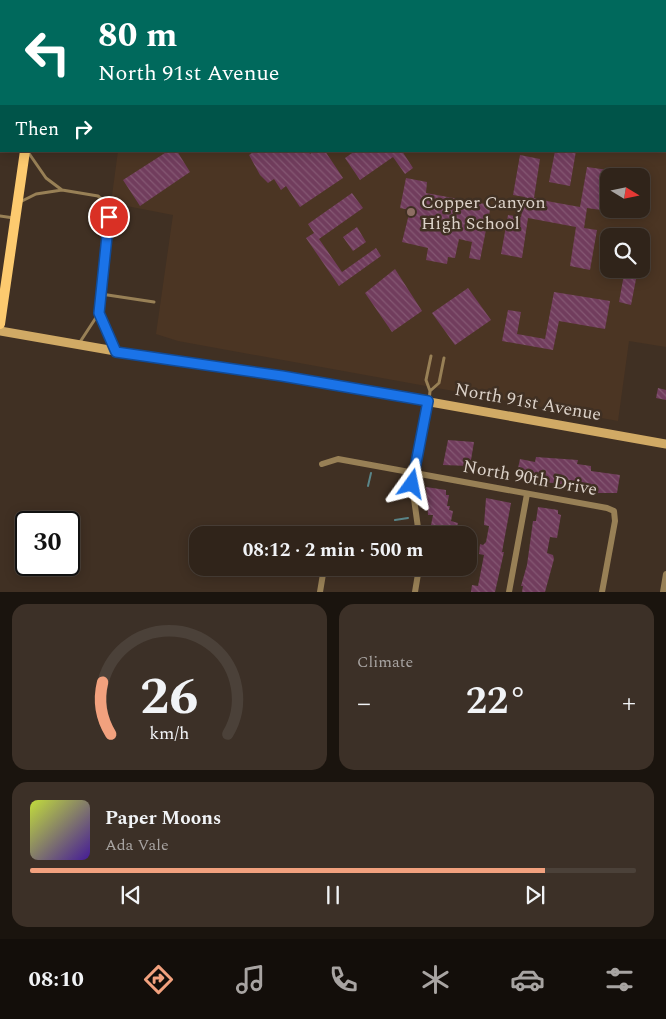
<!DOCTYPE html>
<meta charset="utf-8">
<style>
:root{--surface:#30241a;--page:#3c3027;--text:#f1f3f6;--muted:#a8a4a2;--line:#4b4139;--accent:#f2a17e}
body{margin:0;font-family:Spectral,serif;background:var(--page);color:var(--text);height:100vh;display:flex;flex-direction:column;font-size:19px;white-space:nowrap}
*{box-sizing:border-box;margin:0}
p{font-size:16px;color:var(--muted)}
.icon{flex:none;width:28px;height:28px;fill:none;stroke:currentColor;stroke-width:2;stroke-linecap:round;stroke-linejoin:round}
.map{position:relative;height:592px;overflow:hidden}
.panel{display:flex;flex-direction:column;gap:12px;padding:12px;background:#1a140e;flex:1}
.panel>*{flex:none}
.guide{position:absolute;left:0px;top:0px;width:666px;height:152px;box-shadow:0 2px 12px #0003,0 0 0 1px var(--line);background:#00695c;color:#fff;overflow:hidden}
.needle{width:32px;rotate:100deg}
.tools{position:absolute;left:600px;top:168px;display:grid;gap:10px}
.tools a{display:grid;place-items:center;width:50px;height:50px;border-radius:10px;background:var(--surface);box-shadow:0 2px 12px #0003,0 0 0 1px var(--line);font-size:25px}
.speed{position:absolute;left:15px;top:511px;display:flex;gap:10px;font-size:25px;font-weight:700;text-align:center}
.speed>*{display:grid;place-content:center;width:65px;height:65px;border-radius:50%;background:var(--surface);box-shadow:0 2px 12px #0003,0 0 0 1px var(--line);line-height:1}
.speed .limit{border:2px solid #111;border-radius:8px;background:#fff;color:#111}
.pin{position:absolute;display:grid;place-items:center;width:42px;height:42px;color:#fff;margin:-21px;border:2px solid #fff;border-radius:50%;box-shadow:0 1px 5px #0007}
.me{position:absolute;width:55px;margin:-28px;rotate:12deg;stroke-linejoin:round;filter:drop-shadow(0 0 4px #0008)}
.turn{display:flex;align-items:center;gap:18px;height:105px;padding:0 15px;font-size:22px}
.turn .icon{width:65px;height:65px;stroke-width:2.5}
.turn b{display:block;font-size:35px;line-height:42px}
.then{display:flex;align-items:center;height:48px;padding:0 15px;background:#0003;gap:10px;font-size:19px}
.big{font-size:38px;font-weight:700;line-height:1.1}
.panel .card{flex:1;display:flex;flex-direction:column;justify-content:center;gap:8px;min-width:0;padding:0 18px;border-radius:15px;background:var(--page)}
.panel .dial{align-items:center;gap:0}
.dial svg{height:130px;overflow:visible;fill:none;stroke:var(--line);stroke-width:7;stroke-linecap:round;text-anchor:middle}
.dial text{fill:var(--text);stroke:none}
.song{display:flex;align-items:center;gap:15px}
.cover{width:60px;height:60px;border-radius:8px;background:linear-gradient(135deg,hsl(70 70% 55%),hsl(260 70% 35%))}
.played{height:5px;border-radius:2px;background:linear-gradient(90deg,var(--accent) 85%,var(--line) 85%)}
.keys{display:flex;justify-content:space-around;direction:ltr}
.heat{display:flex;justify-content:space-between;align-items:center;font-size:28px;direction:ltr}
.panel .tiles{flex:1;display:grid;gap:12px;grid-template-columns:1fr 1fr}
.card:last-child{grid-column:span 2}
.trip{position:absolute;left:189px;top:526px;width:288px;height:50px;border-radius:15px;background:var(--surface);box-shadow:0 2px 12px #0003,0 0 0 1px var(--line);font-weight:700;line-height:50px;text-align:center}
.tabs{display:flex;height:80px;justify-content:space-around;align-items:center;background:#130e0a;color:var(--muted)}
.tabs .icon{width:35px;height:35px}
.tabs .on{color:var(--accent)}
.tabs b{font-size:22px;color:var(--text)}
.map>svg:first-child{display:block}
</style>
<div class="map">
<svg width="666" height="592" viewBox="0 0 666 592">
<defs>
<pattern id="building-back-hatch" width="6" height="6" patternUnits="userSpaceOnUse" patternTransform="scale(1.25)"><rect width="6" height="6" fill="#713d5d"/><path d="M-1 5l2 2M0 0l6 6M5-1l2 2" fill="none" stroke="#855873"/></pattern>
</defs>
<rect width="100%" height="100%" fill="#403023"/>
<path fill="#4b3523" fill-rule="evenodd" d="M 64,0 L 666,0 L 666,347 L 629,341 L 618,421 L 178,341 L 156,334 L 173,215 L 111,203 L 118,151 L 665,151 L 665,1 ZM 609,176 L 641,176 L 641,209 L 609,209 ZM 609,236 L 641,236 L 641,269 L 609,269 Z"/>
<g fill="none" stroke-linecap="round" stroke-linejoin="round">
<path stroke="#5a868a" stroke-width="2" d="M 368,486 L 371,473
M 395,520 L 408,518
M 351,535 L 352,530"/>
</g>
<path fill="url(#building-back-hatch)" d="M 168,151 L 177,151 L 190,172 L 140,206 L 123,180 Z
M 255,151 L 308,151 L 310,154 L 315,151 L 325,151 L 343,178 L 300,207 L 286,186 L 281,190 L 274,179 L 268,183 L 260,175 L 249,155 Z
M 355,151 L 402,151 L 413,168 L 405,174 L 393,157 L 360,180 L 345,158 Z
M 555,151 L 576,151 L 570,186 L 549,182 Z
M 520,155 L 540,159 L 534,198 L 552,202 L 580,207 L 587,167 L 608,170 L 601,210 L 587,208 L 584,228 L 597,230 L 590,270 L 570,266 L 576,227 L 528,218 L 522,258 L 501,254 L 508,215 L 521,217 L 525,197 L 513,195 Z
M 406,178 L 427,182 L 426,193 L 491,205 L 480,260 L 469,258 L 472,242 L 459,239 L 455,258 L 448,257 L 447,264 L 426,260 L 428,248 L 402,242 L 410,210 L 400,208 Z
M 352,193 L 363,208 L 319,239 L 342,272 L 376,248 L 381,256 L 339,286 L 306,238 L 314,233 L 308,224 Z
M 357,227 L 366,242 L 353,251 L 343,237 Z
M 395,269 L 422,311 L 392,332 L 365,293 Z
M 625,269 L 638,269 L 631,305 L 619,302 Z
M 468,288 L 491,320 L 455,345 L 432,313 Z
M 554,292 L 610,301 L 605,329 L 559,321 L 553,350 L 502,341 L 508,310 L 521,312 L 517,334 L 545,339 Z
M 658,388 L 666,390 L 666,400 L 656,398 Z
M 448,440 L 474,442 L 470,466 L 443,465 Z
M 536,457 L 578,460 L 577,464 L 591,466 L 591,471 L 620,475 L 617,493 L 599,493 L 575,486 L 516,478 L 520,459 L 535,462 Z
M 426,487 L 446,490 L 446,495 L 449,495 L 447,506 L 450,506 L 449,510 L 453,511 L 451,521 L 458,523 L 455,535 L 430,530 L 433,515 L 428,515 Z
M 486,498 L 511,503 L 502,552 L 504,552 L 495,592 L 471,592 L 472,585 L 478,586 L 484,555 L 479,554 L 480,544 L 483,545 L 486,542 L 489,526 L 484,525 Z
M 538,507 L 558,510 L 558,514 L 561,515 L 557,538 L 550,537 L 547,553 L 553,555 L 554,559 L 545,592 L 522,592 L 523,586 L 521,586 L 527,565 L 533,521 L 536,521 Z"/>
<g fill="none" stroke-linecap="round" stroke-linejoin="round">
<path stroke="#988056" stroke-width="3" d="M 28,152 L 46,178 L 62,190
M 20,202 L 36,194 L 62,190 L 98,196 L 105,202 L 109,217 L 99,313
M 0,216 L 14,218
M 101,294 L 154,302
M 80,342 L 99,313 L 115,349
M 430,391 L 439,383 L 444,358
M 429,401 L 430,391 L 426,380 L 431,356"/>
<path stroke="#988056" stroke-width="6" d="M 322,464 L 338,459 L 607,508 L 614,511 L 615,521 L 602,592
M 419,535 L 412,484 L 429,401
M 320,592 L 324,568
M 415,592 L 419,568
M 509,592 L 527,494
M 663,592 L 666,574"/>
<path stroke="#d1aa65" stroke-width="9" d="M 0,331 L 161,359 L 295,378 L 666,444"/>
<path stroke="#fcca6f" stroke-width="10" d="M 46,1 L 46,0
M 0,324 L 25,151"/>
</g>
<g fill="none" stroke-linecap="round" stroke-linejoin="round">
<g stroke="#114b97" stroke-width="12">
<path id="route" d="M 109,217 L 99,313 L 116,352 L 282,376 L 428,401 L 412,484"/>
</g>
<use href="#route" stroke="#1a73e8" stroke-width="9"/>
</g>
<circle fill="#8d6e63" stroke="#403023" stroke-width="2" cx="411" cy="212" r="5"/>
<g text-anchor="middle" dominant-baseline="central" stroke-width="5" stroke-linejoin="round" paint-order="stroke">
<g font-size="18" fill="#dcd2c9" stroke="#403023" text-anchor="start">
<text x="421" y="202">Copper Canyon<tspan x="421" dy="21">High School</tspan></text>
</g>
<g font-size="18" fill="#dcd2c9" stroke="#403023">
<text transform="translate(528 402) rotate(10)">North 91st Avenue</text>
<text transform="translate(530 478) rotate(10)">North 90th Drive</text>
</g>
</g>
</svg>
<div class="tools">
<a><svg class="needle" viewBox="-14 -14 28 28"><path d="M0-13l5 13h-10z" fill="#e53935"/><path d="M0 13l5-13h-10z" fill="#a8a4a2"/></svg></a>
<a><svg class="icon" aria-label="search" viewBox="0 0 24 24"><circle cx="10" cy="10" r="6"/><path d="M15 15l6 6"/></svg></a>
</div>
<div class="speed"><div class="limit">30</div></div>
<div class="pin" style="left:109px;top:217px;background:#d93025"><svg class="icon" aria-label="arrive" viewBox="0 0 24 24"><path d="M6 21V4h12l-3 4 3 4H6"/></svg></div>
<svg class="me" style="left:412px;top:484px" viewBox="-20 -20 40 40"><path d="M0-17L14 15 0 8-14 15z" fill="#1a73e8" stroke="#fff" stroke-width="4"/></svg>
<div class="trip">08:12 · 2 min · 500 m</div>
<div class="guide">
<div class="turn"><svg class="icon" aria-label="left" viewBox="0 0 24 24"><path d="M17 20v-9H6M10 6l-5 5 5 5"/></svg><div><b>80 m</b>North 91st Avenue</div></div>
<div class="then">Then<svg class="icon" aria-label="right" viewBox="0 0 24 24"><path d="M7 20v-9h11M14 6l5 5-5 5"/></svg></div>
</div>
</div>
<section class="panel">
<div class="tiles">
<div class="card dial"><svg viewBox="0 0 100 80">
<path d="M14 69A42 42 0 1 1 86 69"/>
<path d="M14 69A42 42 0 0 1 9 37" stroke="#f2a17e"/>
<text x="50" y="56" font-size="32" font-weight="700">26</text>
<text x="50" y="72" font-size="11">km/h</text>
</svg></div>
<div class="card"><p>Climate</p>
<div class="heat"><a>−</a><b class="big">22°</b><a>+</a></div>
</div>
<div class="card">
<div class="song"><i class="cover"></i><div><b>Paper Moons</b><p>Ada Vale</p></div></div>
<div class="played"></div>
<div class="keys"><svg class="icon" aria-label="previous" viewBox="0 0 24 24"><path d="M18 5L8 12l10 7zM5 5v14"/></svg><svg class="icon" aria-label="pause" viewBox="0 0 24 24"><path d="M8 5v14M16 5v14"/></svg><svg class="icon" aria-label="next" viewBox="0 0 24 24"><path d="M6 5l10 7-10 7zM19 5v14"/></svg></div>
</div>
</div>
</section>
<nav class="tabs">
<b>08:10</b>
<svg class="icon on" aria-label="directions" viewBox="0 0 24 24"><path d="M12 3l9 9-9 9-9-9zM9 14v-3h6M13 9l2 2-2 2"/></svg>
<svg class="icon" aria-label="music" viewBox="0 0 24 24"><path d="M9 18V5l10-2v13"/><circle cx="6" cy="18" r="3"/><circle cx="16" cy="16" r="3"/></svg>
<svg class="icon" aria-label="phone" viewBox="0 0 24 24"><path d="M5 4h4l2 5-3 2q2 4 5 5l2-3 5 2v4C11 20 4 13 5 4z"/></svg>
<svg class="icon" aria-label="climate" viewBox="0 0 24 24"><path d="M12 3v18M4 7l16 10M4 17L20 7"/></svg>
<svg class="icon" aria-label="car" viewBox="0 0 24 24"><path d="M5 17H2v-5l4-1 3-4h7l3 4 3 1v5h-3M9 17h6M6 11h13"/><circle cx="7" cy="17" r="2"/><circle cx="17" cy="17" r="2"/></svg>
<svg class="icon" aria-label="filters" viewBox="0 0 24 24"><path d="M4 7h16M4 17h16"/><circle cx="9" cy="7" r="2"/><circle cx="15" cy="17" r="2"/></svg>
</nav>
